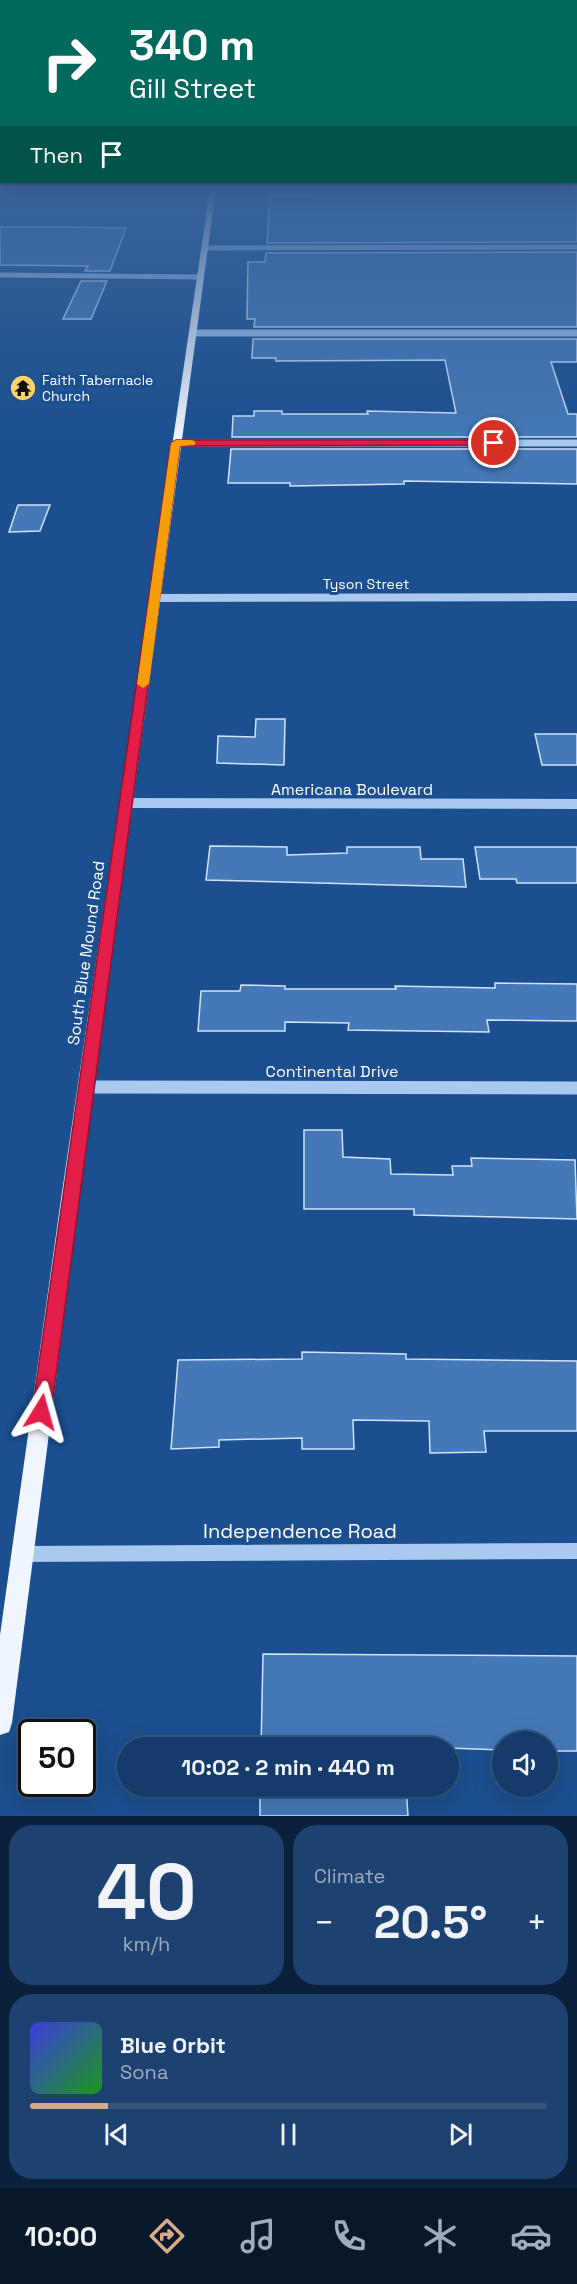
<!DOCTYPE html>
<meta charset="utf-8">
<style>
:root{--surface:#143b6b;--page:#1d4271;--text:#f1f3f6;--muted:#9dadc1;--line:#33557e;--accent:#d6ab8b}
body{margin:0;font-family:"Space Grotesk",sans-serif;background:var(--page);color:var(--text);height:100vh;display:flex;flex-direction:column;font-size:22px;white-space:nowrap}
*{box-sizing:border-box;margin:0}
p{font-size:20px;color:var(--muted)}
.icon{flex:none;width:33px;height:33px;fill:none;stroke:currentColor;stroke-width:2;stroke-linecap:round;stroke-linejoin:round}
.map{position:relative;height:1816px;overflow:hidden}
.drawer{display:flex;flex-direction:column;gap:9px;padding:9px;background:#0b203b;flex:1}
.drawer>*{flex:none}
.top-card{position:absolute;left:0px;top:0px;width:578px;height:183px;box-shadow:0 6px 24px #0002,0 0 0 2px var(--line);background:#00695c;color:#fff;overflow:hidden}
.fabs{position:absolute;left:492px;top:1731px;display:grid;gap:12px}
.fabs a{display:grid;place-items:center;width:66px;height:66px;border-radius:50%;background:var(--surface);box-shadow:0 6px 24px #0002,0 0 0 2px var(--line);font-size:30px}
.speed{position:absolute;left:18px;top:1719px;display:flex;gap:12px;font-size:30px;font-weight:700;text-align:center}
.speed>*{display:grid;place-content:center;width:78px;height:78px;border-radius:50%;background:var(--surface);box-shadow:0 6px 24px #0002,0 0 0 2px var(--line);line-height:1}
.speed .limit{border:3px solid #111;border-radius:9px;background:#fff;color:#111}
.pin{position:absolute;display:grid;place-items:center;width:51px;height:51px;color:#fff;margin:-26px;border:3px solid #fff;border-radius:50%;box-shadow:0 2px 6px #0007}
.me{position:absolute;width:66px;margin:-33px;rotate:8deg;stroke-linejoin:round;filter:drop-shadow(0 0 4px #0008)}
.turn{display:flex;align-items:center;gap:21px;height:126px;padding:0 30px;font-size:27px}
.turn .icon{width:78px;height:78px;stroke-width:2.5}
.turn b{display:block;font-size:42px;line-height:51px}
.then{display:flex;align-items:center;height:57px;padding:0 30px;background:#0003;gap:12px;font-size:22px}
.big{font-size:45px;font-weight:800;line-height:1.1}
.drawer .widget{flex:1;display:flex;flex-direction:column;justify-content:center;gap:9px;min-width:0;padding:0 21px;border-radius:24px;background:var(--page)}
.drawer .dial{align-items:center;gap:0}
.dial b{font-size:78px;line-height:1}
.song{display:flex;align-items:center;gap:18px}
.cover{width:72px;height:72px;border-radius:9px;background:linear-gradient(135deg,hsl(240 70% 55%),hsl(120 70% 35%))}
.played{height:6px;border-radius:3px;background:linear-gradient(90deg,var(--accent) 15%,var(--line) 15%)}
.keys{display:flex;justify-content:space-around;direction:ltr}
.heat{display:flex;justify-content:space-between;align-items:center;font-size:33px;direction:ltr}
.drawer .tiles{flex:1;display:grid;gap:9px;grid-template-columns:1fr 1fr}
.widget:last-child{grid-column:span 2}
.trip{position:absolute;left:117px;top:1737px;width:342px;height:60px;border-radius:30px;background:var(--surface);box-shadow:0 6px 24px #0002,0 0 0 2px var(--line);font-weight:800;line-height:60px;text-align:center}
.tabs{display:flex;height:96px;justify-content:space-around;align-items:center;background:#08182b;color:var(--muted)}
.tabs .icon{width:42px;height:42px}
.tabs .current{color:var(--accent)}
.tabs b{font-size:27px;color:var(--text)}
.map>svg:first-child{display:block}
</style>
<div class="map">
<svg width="577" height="1816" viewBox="0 0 577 1816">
<rect width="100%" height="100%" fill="#1b4f8f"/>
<path fill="#4478b7" stroke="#cfe3fa" stroke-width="1.5" d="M 577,191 L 577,242 L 267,243 L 270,195 L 313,195 L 313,192 Z
M 0,227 L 68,227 L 126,228 L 110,271 L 85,271 L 88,266 L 0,265 Z
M 577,252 L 577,327 L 254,327 L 255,319 L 247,319 L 248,262 L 265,262 L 266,253 Z
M 81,281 L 107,281 L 91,319 L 63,319 Z
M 253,339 L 577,339 L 577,362 L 551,362 L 568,414 L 577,414 L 577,437 L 232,437 L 233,416 L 254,416 L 254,411 L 282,411 L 282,414 L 368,414 L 367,411 L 456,413 L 445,360 L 276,361 L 276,358 L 252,358 Z
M 231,449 L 577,449 L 577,484 L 404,481 L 404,484 L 290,486 L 290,483 L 228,483 Z
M 18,505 L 50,505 L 40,531 L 9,532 Z
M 256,719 L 285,719 L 284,765 L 217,763 L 218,736 L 255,737 Z
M 535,734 L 577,734 L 577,765 L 542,765 Z
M 210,846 L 287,847 L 287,855 L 347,853 L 347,847 L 420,847 L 421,859 L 463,859 L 466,887 L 206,880 Z
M 475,847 L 577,847 L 577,883 L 517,883 L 516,879 L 480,879 Z
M 495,983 L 577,984 L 577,1021 L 487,1020 L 489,1032 L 348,1030 L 349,1023 L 285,1022 L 285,1031 L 198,1031 L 201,991 L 240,991 L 241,985 L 285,986 L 285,989 L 396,989 L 395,986 L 495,988 Z
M 304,1130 L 342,1130 L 343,1157 L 390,1159 L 391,1174 L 453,1175 L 452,1166 L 472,1166 L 471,1158 L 575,1160 L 577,1219 L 414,1215 L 414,1209 L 304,1209 Z
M 302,1352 L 406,1354 L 406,1359 L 577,1361 L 577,1431 L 484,1431 L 486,1452 L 430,1453 L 429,1421 L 353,1420 L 354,1449 L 302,1449 L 302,1438 L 219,1440 L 219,1447 L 171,1449 L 178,1360 L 302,1359 Z
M 263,1654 L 577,1656 L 577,1751 L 548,1751 L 548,1742 L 502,1742 L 502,1750 L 448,1748 L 261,1748 Z
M 260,1786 L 406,1786 L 408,1816 L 260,1816 Z"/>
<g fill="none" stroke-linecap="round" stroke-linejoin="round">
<path stroke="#a9c9ee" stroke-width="5" d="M 206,248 L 577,247
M 0,275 L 201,277"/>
<path stroke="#a9c9ee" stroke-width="7" d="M 193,333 L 577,333
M 176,443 L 577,443"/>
<path stroke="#a9c9ee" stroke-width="8" d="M 156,598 L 577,597"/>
<path stroke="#a9c9ee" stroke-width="10" d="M 126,803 L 577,804"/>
<path stroke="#a9c9ee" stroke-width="13" d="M 87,1087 L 577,1088"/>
<path stroke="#a9c9ee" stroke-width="16" d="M 22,1554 L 577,1551"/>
<path fill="#f0f6ff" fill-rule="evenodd" d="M 210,189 L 216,189 L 79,1199 L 12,1723 L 9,1732 L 0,1735 L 0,1635 L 61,1199 Z"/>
</g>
<linearGradient id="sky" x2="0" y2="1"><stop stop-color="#0f2b4f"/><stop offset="0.43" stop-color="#39639b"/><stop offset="1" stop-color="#39639b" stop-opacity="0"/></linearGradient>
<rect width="577" height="443" fill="url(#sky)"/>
<path fill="#e11d48" stroke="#92132f" stroke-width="1.5" d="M 176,440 L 494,440 L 498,443 L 494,445 L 180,446 L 51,1412 L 48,1418 L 41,1420 L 35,1418 L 32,1412 L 171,443 Z"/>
<path fill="#f59e0b" d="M 191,440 L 195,441 L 195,445 L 180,446 L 149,684 L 143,688 L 137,684 L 171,443 L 176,440 Z"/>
<defs>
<g id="temple-disc" transform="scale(1.35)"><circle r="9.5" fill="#ffd166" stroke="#1b4f8f"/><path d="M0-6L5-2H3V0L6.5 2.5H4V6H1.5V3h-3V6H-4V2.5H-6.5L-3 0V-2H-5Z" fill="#111"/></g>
</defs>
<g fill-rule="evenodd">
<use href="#temple-disc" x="23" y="388"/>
</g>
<g text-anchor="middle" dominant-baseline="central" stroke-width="6" stroke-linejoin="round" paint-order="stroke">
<g font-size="14" fill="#fff" stroke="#1b4f8f" text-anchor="start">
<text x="42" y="380">Faith Tabernacle<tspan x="42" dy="16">Church</tspan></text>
</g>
<g font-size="14" fill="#fff" stroke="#1b4f8f">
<text x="366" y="584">Tyson Street</text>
</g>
<g font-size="16" fill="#fff" stroke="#1b4f8f">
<text x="352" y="789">Americana Boulevard</text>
<text transform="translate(86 953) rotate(-82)">South Blue Mound Road</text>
<text x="332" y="1071">Continental Drive</text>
</g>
<g font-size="20" fill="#fff" stroke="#1b4f8f">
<text x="300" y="1531">Independence Road</text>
</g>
</g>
</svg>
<div class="fabs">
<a><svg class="icon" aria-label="sound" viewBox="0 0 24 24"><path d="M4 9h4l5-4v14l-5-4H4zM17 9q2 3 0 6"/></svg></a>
</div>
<div class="speed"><div class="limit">50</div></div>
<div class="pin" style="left:494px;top:443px;background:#d93025"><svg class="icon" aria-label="arrive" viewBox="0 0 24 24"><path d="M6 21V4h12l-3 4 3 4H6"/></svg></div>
<svg class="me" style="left:41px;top:1412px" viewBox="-20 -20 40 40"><path d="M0-17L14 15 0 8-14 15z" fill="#e11d48" stroke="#fff" stroke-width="4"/></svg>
<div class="trip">10:02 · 2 min · 440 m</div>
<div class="top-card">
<div class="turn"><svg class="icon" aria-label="right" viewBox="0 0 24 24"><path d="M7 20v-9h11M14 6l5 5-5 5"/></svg><div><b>340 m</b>Gill Street</div></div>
<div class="then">Then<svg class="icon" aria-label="arrive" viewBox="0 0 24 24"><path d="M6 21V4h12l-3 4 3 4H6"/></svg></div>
</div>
</div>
<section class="drawer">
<div class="tiles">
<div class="widget dial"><b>40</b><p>km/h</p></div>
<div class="widget"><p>Climate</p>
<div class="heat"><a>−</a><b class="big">20.5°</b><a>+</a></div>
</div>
<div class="widget">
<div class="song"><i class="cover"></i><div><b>Blue Orbit</b><p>Sona</p></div></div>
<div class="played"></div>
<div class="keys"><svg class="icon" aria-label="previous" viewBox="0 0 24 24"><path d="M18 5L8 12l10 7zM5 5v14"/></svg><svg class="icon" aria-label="pause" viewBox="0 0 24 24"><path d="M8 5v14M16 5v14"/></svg><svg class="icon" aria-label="next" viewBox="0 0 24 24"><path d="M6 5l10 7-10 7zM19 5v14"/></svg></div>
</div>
</div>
</section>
<nav class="tabs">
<b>10:00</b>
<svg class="icon current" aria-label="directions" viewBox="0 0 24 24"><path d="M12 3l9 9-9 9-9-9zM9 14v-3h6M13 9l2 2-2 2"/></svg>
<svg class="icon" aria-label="music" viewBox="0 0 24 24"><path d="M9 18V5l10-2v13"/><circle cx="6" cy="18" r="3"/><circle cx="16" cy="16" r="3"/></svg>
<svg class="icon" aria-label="phone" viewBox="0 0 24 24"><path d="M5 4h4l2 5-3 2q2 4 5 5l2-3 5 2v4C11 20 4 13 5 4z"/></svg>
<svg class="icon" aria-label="climate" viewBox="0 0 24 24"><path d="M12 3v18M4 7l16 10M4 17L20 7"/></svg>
<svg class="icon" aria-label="car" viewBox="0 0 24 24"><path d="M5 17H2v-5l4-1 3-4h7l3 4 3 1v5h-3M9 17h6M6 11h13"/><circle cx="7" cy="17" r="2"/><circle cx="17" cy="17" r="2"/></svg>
</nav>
